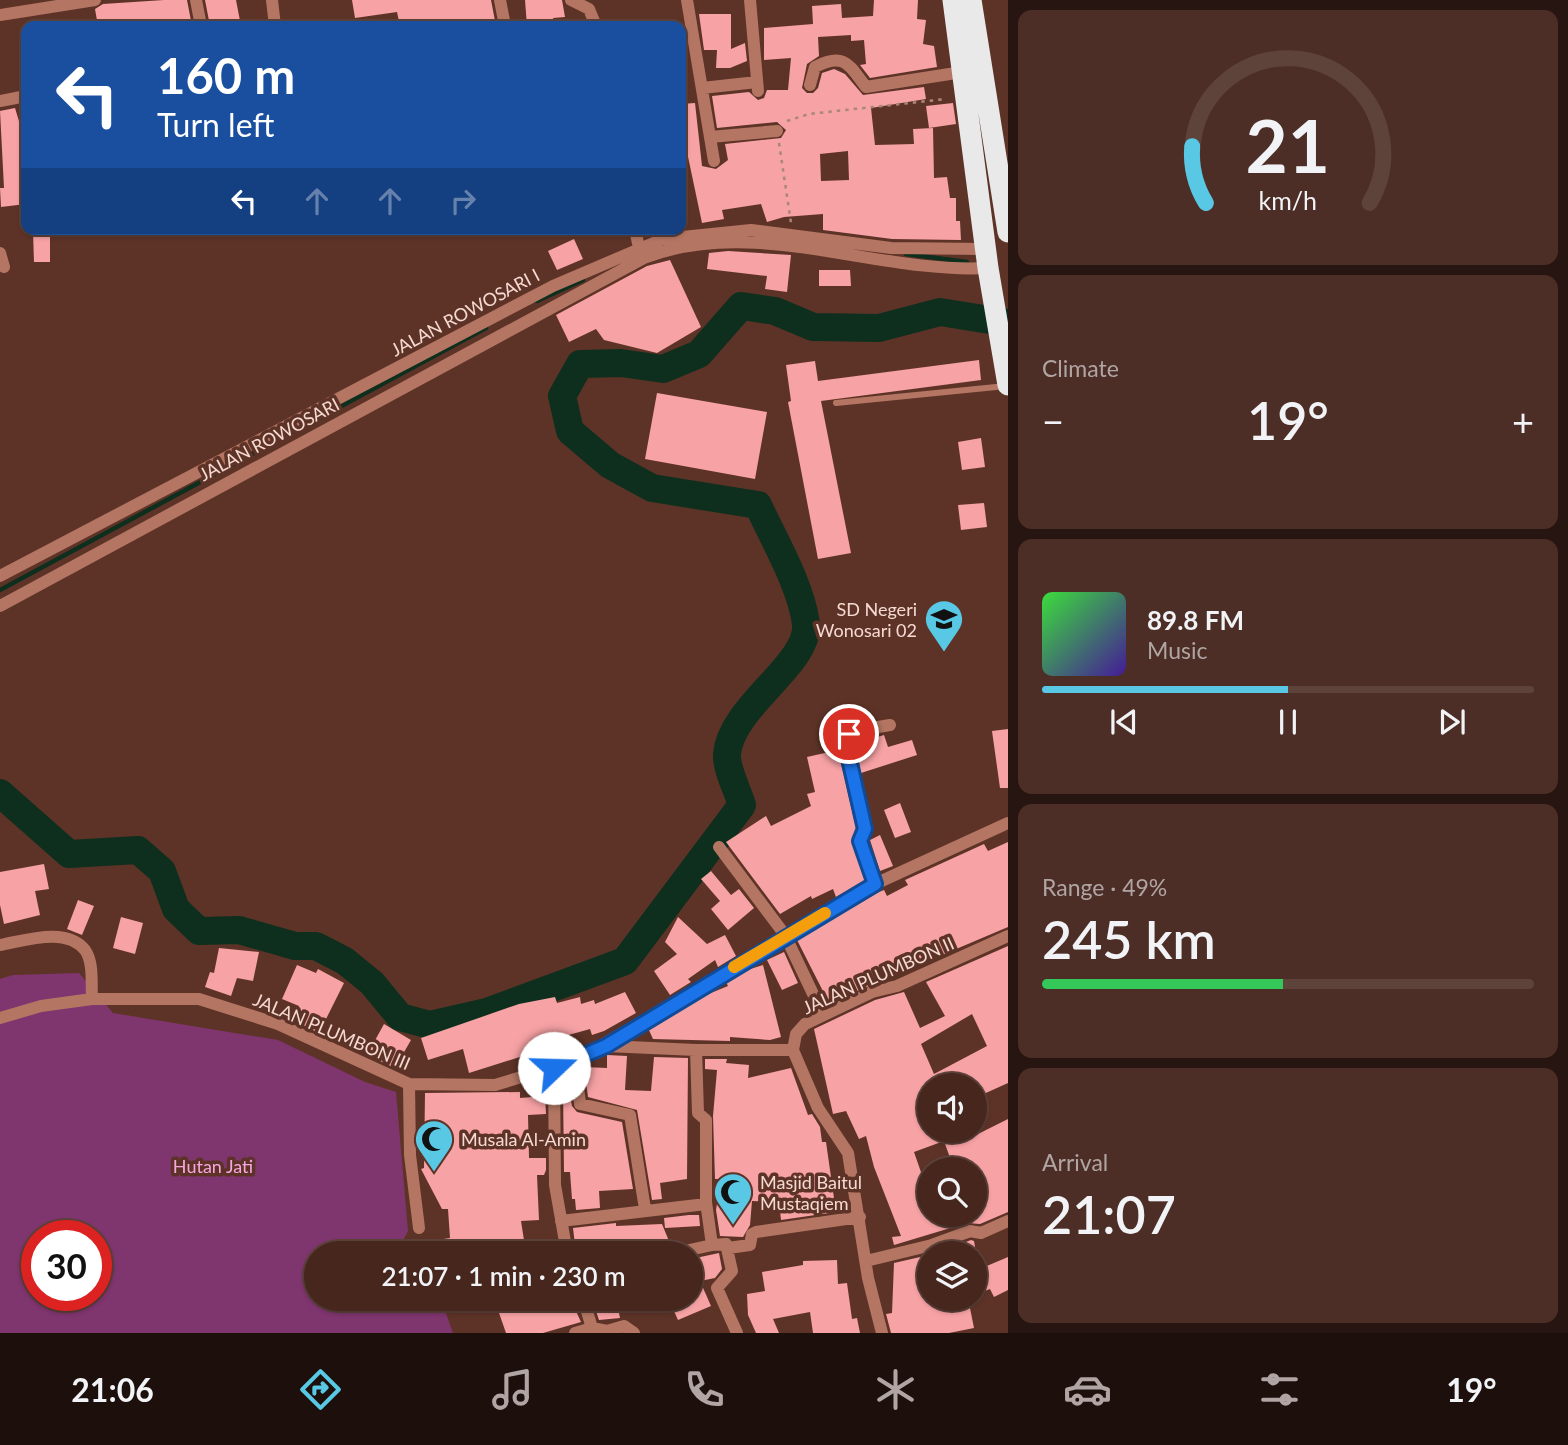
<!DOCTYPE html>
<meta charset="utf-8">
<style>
:root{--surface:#46261d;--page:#4d2e26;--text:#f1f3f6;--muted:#b0a5a4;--line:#5e433b;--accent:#59c8e4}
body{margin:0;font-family:Lato,sans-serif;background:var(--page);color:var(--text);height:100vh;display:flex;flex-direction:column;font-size:26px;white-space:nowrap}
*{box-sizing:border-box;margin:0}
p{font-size:23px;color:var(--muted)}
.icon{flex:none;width:38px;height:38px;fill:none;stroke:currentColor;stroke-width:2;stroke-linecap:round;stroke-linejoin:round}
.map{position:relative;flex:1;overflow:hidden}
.drawer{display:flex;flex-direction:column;gap:10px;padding:10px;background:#261510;width:560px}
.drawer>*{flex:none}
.banner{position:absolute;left:21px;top:21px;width:665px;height:214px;border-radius:14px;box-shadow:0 2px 5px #0004,0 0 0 2px var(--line);background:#1a4fa0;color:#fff;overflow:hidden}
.fabs{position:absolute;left:917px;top:1073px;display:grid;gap:14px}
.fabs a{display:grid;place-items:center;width:70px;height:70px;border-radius:50%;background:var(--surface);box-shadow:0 2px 5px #0004,0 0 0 2px var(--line);font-size:35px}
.speed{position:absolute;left:21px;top:1220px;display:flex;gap:14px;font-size:35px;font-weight:700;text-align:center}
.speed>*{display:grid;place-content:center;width:91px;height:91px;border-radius:50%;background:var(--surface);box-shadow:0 2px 5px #0004,0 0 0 2px var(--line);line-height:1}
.speed .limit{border:10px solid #d22;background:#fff;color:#111}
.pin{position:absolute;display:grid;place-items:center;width:60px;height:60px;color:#fff;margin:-30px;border:4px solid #fff;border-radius:50%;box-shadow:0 2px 7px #0007}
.me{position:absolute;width:77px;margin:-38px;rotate:69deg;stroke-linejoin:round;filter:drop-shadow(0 0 5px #0008)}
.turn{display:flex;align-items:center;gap:24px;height:147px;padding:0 21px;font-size:32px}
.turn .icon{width:91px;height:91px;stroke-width:2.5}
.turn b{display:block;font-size:49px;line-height:60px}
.lanes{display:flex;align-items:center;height:66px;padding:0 21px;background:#0003;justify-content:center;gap:35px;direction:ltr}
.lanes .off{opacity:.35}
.big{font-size:52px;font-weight:600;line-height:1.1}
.drawer .widget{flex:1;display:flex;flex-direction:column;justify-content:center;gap:10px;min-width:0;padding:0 24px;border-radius:14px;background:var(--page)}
.drawer .dial{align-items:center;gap:0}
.dial svg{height:182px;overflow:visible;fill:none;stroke:var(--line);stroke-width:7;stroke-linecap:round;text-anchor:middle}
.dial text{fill:var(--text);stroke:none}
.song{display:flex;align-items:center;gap:21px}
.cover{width:84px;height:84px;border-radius:10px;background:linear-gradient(135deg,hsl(120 70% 55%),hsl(260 70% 35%))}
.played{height:7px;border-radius:4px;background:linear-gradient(90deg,var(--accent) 50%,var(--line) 50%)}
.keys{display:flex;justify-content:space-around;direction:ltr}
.heat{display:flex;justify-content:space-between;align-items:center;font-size:38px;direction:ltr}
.charge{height:10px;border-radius:5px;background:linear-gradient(90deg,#34c759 49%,var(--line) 0)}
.trip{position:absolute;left:304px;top:1241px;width:399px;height:70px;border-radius:35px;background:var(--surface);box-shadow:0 2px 5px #0004,0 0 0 2px var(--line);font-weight:600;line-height:70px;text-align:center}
.tabs{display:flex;height:112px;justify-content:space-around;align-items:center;background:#1c0f0c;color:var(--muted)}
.tabs .icon{width:49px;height:49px}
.tabs .selected{color:var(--accent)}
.tabs b{font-size:32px;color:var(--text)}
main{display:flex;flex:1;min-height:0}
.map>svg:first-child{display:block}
</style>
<main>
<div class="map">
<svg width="1008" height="1333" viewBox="0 0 1008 1333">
<rect width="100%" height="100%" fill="#5e3327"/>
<path fill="#7f356e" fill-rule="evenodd" d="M 79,973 L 113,1013 L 278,1040 L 365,1082 L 396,1092 L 408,1231 L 401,1244 L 405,1253 L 317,1253 L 317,1298 L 441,1299 L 453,1333 L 0,1333 L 0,979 L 13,975 ZM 37,1236 L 96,1236 L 96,1295 L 37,1295 Z"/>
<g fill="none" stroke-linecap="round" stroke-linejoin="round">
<path stroke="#0e2f1d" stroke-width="4.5" d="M 906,254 L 967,262
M 537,301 L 583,280
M 0,590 L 486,328"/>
<path stroke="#0e2f1d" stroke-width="28" d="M 0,793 L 69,854 L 138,850 L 162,871 L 176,909 L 199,931 L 239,930 L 295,946 L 316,946 L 345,961 L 372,983 L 400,1017 L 430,1025 L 487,1012 L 625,961 L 742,805 C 738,791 726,769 727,754 C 731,706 810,664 806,624 C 801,585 774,540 758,505 L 652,488 L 610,465 L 570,431 L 562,396 L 580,364 L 621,363 L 663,369 L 699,354 L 741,306 L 775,311 L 813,327 L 879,328 L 940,312 L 1008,323"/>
</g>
<path fill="#f7a2a5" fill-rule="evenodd" d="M 164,0 L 187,0 L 192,26 L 98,26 L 95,9 L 103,4 Z
M 205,0 L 236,0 L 241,26 L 210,26 Z
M 352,0 L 491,0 L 496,26 L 427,26 L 427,23 L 400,26 L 397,12 L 355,18 Z
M 525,0 L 562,0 L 565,17 L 553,18 L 555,26 L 527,26 Z
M 874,0 L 918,0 L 917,19 L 926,20 L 923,44 L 934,46 L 937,67 L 870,78 L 860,65 L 866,64 L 864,40 L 851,41 L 851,35 L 818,37 L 819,56 L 807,64 L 802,88 L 807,93 L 813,93 L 818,88 L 822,73 L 834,69 L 845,74 L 863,95 L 924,87 L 926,99 L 871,108 L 875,145 L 914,144 L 913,129 L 933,128 L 934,178 L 947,177 L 950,198 L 956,198 L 956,221 L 960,221 L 961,240 L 892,239 L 823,230 L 823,214 L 784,217 L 767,222 L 761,204 L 722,210 L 724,219 L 702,223 L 687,152 L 681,152 L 681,104 L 695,103 L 702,166 L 716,169 L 728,160 L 725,144 L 781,138 L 786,130 L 777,122 L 717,128 L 712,96 L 749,92 L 758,100 L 764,98 L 767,90 L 788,90 L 791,58 L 764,60 L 764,28 L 813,24 L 812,6 L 841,4 L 842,18 L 873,16 ZM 848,151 L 849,180 L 821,181 L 820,154 Z
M 699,14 L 731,14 L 731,49 L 745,43 L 747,61 L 730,68 L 716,68 L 717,50 L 704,50 Z
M 953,103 L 956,124 L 929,128 L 926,106 Z
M 15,108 L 26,144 L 26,204 L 1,207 L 0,188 L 4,188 L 0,111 Z
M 33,231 L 50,231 L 50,262 L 34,262 Z
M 574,239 L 583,259 L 557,270 L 548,251 Z
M 728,251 L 791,255 L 787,292 L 765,289 L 767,276 L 707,269 L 709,253 Z
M 670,260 L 701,327 L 657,353 L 604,340 L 596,329 L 569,342 L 556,315 L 647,266 Z
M 819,270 L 850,270 L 851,286 L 819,286 Z
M 979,360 L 981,380 L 821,401 L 851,553 L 818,559 L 788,402 L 791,401 L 786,365 L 815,361 L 818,381 Z
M 657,393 L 767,412 L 755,479 L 645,459 Z
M 981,438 L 985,467 L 962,470 L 958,442 Z
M 984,503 L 987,527 L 961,530 L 958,505 Z
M 1008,729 L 1008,788 L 1000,788 L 992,731 Z
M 884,735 L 888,747 L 912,740 L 917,755 L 861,773 L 855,744 Z
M 838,750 L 856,828 L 853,843 L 865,880 L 836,897 L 833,889 L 812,899 L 811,896 L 780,914 L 726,842 L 766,816 L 771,826 L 811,806 L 807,794 L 815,792 L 807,757 Z
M 900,803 L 911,832 L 895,838 L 884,810 Z
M 880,835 L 893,866 L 880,871 L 870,840 Z
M 1008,842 L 1008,927 L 829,1003 L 797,940 L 879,892 L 884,890 L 887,896 L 908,885 L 905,880 L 984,844 L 988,851 Z
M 44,864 L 49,889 L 35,891 L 40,915 L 4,924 L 0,905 L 0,872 Z
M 711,871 L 731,895 L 739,889 L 754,908 L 728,930 L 711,909 L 720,901 L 701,879 Z
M 78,900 L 94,906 L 82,935 L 67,929 Z
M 121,917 L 143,923 L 135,954 L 113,948 Z
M 678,917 L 707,944 L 725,935 L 736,956 L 718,967 L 715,960 L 688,979 L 691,982 L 670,995 L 654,971 L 677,954 L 665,942 Z
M 1008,946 L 1008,1083 L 977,1097 L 975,1085 L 929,1085 L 929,1130 L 968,1130 L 963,1134 L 966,1140 L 1008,1119 L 1008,1212 L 980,1224 L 967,1223 L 894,1245 L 892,1237 L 901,1236 L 874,1167 L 866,1136 L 859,1139 L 846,1111 L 833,1114 L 814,1029 L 875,1000 L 904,992 L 920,1028 L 945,1016 L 926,982 ZM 972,1014 L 987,1046 L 934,1074 L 921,1044 ZM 944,1141 L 954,1169 L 975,1169 L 975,1214 L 944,1214 L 929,1219 L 929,1173 L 922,1175 L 914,1152 Z
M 219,948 L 259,952 L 253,981 L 237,978 L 231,996 L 205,987 L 210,972 L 214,973 Z
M 784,952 L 798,983 L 782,990 L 767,960 Z
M 297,965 L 316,973 L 318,969 L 344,983 L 319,1033 L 293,1020 L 299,1006 L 282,999 Z
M 763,965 L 781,1037 L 770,1040 L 730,1037 L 730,1041 L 653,1039 L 648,1028 L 701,997 L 728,986 L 726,982 L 744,971 Z
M 625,992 L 636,1013 L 604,1031 L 592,1035 L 590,1029 L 565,1036 L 567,1042 L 469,1073 L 463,1049 L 428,1060 L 421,1038 L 519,1004 L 555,997 L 557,1003 L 580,997 L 581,1004 L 594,1000 L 595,1004 Z
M 384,1024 L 411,1040 L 395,1068 L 367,1055 Z
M 607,1055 L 627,1056 L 625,1090 L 651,1091 L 654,1057 L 688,1058 L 687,1179 L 660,1183 L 662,1199 L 652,1200 L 637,1110 L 588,1097 L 584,1067 L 607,1068 Z
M 705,1059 L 727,1059 L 726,1063 L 749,1065 L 748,1078 L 791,1068 L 808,1115 L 812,1114 L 820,1127 L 822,1142 L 826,1142 L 835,1205 L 843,1204 L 843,1211 L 781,1220 L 779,1202 L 752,1201 L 750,1225 L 743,1237 L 720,1236 L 716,1210 L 721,1179 L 715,1179 L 713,1116 L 717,1070 L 705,1069 Z
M 563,1089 L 569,1089 L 572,1106 L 577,1112 L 622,1122 L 633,1189 L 599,1191 L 600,1208 L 576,1210 L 575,1199 L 572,1199 L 570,1172 L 564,1172 Z
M 520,1092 L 520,1098 L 545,1096 L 546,1114 L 528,1115 L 529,1158 L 546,1158 L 546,1170 L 544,1175 L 537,1175 L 539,1220 L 521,1221 L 526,1253 L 399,1253 L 398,1246 L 450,1238 L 448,1209 L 442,1209 L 421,1169 L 424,1168 L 425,1093 Z
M 689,1215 L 699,1215 L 700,1226 L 665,1228 L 664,1218 Z
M 616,1223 L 616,1226 L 662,1224 L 671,1246 L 664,1253 L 576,1253 L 573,1228 Z
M 971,1240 L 974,1241 L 976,1253 L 936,1253 Z
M 719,1253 L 722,1269 L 715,1278 L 700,1281 L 711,1306 L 678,1320 L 668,1298 L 691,1298 L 691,1259 Z
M 929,1255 L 929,1298 L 968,1298 L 974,1328 L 949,1333 L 891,1333 L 886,1314 L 892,1313 L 894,1263 Z
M 1008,1257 L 1008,1290 L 994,1297 L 990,1289 L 975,1295 L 975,1271 Z
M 837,1260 L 838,1284 L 847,1283 L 852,1319 L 857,1318 L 860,1333 L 813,1333 L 810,1312 L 773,1319 L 779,1333 L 756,1333 L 748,1315 L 747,1294 L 765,1291 L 762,1272 L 803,1265 L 803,1261 Z
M 539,1298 L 570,1298 L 581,1322 L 543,1333 L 506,1333 L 498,1310 L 522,1302 L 523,1306 Z
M 608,1298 L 616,1298 L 620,1318 L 599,1320 L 593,1302 Z"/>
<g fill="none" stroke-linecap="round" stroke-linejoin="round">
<path stroke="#aa867c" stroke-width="2.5" stroke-dasharray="3.5 5" stroke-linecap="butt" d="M 787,121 L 809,114 L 946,99
M 779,143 L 791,223"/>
<path stroke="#b47663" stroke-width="6" d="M 836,403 L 1006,386"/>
<path stroke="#b47663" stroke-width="12" d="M 196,0 L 201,26
M 272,0 L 275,26
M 500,0 L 505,26
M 571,0 L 589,9 L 596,26
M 687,0 L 714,161
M 750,0 L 758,91
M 0,15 L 95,0
M 810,85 L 815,67 C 846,51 850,67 866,87 L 956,73
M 702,88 L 757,82
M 0,101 L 26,96
M 710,137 L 777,131
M 635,229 L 639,248
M 0,253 L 4,267
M 0,576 L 553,286 L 663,239 L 751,230 L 891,248 L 985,249
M 0,606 L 644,258 C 754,215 874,274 988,268
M 719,847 L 785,935 L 823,1015
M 875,884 L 861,840 L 865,829 L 845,741 L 855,731 L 890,725
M 0,945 C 24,941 66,926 85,950 C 94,962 91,986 92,999
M 0,1018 L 41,1006 L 92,999 L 199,999 L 278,1024 L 409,1084 L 495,1085 L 575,1061 L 875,884 L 1008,823
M 606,1046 L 696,1050 L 793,1050
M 696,1050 L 698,1113 L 706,1120 L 706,1202 L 712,1245 L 726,1244 L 732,1271 L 717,1288 L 737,1333
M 793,1050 L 818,1108 L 848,1153 L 868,1278 L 882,1333
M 793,1050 L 796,1034 L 805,1024 L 872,992 L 897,986 L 1008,936
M 575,1061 L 580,1104 L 630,1115 L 645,1209
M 554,1068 L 555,1185 L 567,1253
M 409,1084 L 410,1155 L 419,1228
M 561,1221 L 706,1204
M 728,1248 L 750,1245 L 752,1234 L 756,1232 L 860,1217
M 676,1253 L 712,1245
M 866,1261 L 932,1245 L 970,1231 L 981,1233 L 1008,1221
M 583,1298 L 592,1328
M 575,1333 L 592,1328 L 607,1331
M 607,1333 L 607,1331 L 624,1326 L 634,1333"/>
<path stroke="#e9e9e9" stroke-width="21" d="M 953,0 L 988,268 L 1008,385
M 971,0 L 1008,232"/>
</g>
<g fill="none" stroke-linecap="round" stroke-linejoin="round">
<g stroke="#114b97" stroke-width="18">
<path id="route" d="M 554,1068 L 606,1046 L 875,884 L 860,841 L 865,829 L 845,741 L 849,734"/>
</g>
<use href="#route" stroke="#1a73e8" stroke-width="12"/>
<path stroke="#f59e0b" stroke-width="12" d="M 734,967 L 825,913"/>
</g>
<defs>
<g id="school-pin" transform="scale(2.0125)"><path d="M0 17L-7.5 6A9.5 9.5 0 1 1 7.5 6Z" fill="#59c8e4" stroke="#5e3327"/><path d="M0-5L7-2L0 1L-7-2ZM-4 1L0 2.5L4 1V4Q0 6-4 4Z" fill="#111"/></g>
<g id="mosque-pin" transform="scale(2.0125)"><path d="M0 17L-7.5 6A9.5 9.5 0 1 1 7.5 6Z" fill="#59c8e4" stroke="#5e3327"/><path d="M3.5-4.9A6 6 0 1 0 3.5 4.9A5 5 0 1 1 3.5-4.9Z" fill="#111"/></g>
</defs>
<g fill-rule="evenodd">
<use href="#school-pin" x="944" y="619"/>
<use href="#mosque-pin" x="434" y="1139"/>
<use href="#mosque-pin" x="733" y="1192"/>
</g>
<g text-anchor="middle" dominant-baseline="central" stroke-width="7" stroke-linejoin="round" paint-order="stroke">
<g font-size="18" fill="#f6dad2" stroke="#5e3327">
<text transform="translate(465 312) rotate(-28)">JALAN ROWOSARI I</text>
<text transform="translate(269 439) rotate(-28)">JALAN ROWOSARI</text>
<text transform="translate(878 975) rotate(-24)">JALAN PLUMBON II</text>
<text transform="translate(332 1031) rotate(23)">JALAN PLUMBON III</text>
</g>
<g font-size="18" fill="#f6dad2" stroke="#5e3327" text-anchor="start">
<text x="917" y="609" text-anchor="end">SD Negeri<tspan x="917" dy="21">Wonosari 02</tspan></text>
<text x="461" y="1139">Musala Al-Amin</text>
<text x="760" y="1182">Masjid Baitul<tspan x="760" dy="21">Mustaqiem</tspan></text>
</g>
<g font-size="18" fill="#f9a5e2" stroke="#5e3327">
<text x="213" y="1166">Hutan Jati</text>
</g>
</g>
</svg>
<div class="fabs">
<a><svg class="icon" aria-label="sound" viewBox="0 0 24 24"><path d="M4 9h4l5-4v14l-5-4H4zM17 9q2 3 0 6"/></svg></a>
<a><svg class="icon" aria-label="search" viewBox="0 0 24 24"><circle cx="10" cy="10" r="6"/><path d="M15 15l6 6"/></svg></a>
<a><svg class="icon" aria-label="layers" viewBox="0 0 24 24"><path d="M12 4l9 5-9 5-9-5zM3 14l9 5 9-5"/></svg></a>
</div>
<div class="speed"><div class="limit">30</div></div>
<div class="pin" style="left:849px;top:734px;background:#d93025"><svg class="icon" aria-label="arrive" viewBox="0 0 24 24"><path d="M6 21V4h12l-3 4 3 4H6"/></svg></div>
<svg class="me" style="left:554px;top:1068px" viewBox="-20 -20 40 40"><circle r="19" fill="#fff"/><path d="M0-13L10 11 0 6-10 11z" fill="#1a73e8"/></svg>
<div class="trip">21:07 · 1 min · 230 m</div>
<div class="banner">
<div class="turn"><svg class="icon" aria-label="left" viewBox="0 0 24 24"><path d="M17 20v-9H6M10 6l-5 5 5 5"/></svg><div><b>160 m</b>Turn left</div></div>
<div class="lanes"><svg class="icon" aria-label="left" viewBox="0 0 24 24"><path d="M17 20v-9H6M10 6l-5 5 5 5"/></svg><svg class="icon off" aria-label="ahead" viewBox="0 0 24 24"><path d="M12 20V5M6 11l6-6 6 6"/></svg><svg class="icon off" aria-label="ahead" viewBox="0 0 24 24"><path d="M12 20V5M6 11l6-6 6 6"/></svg><svg class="icon off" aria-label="right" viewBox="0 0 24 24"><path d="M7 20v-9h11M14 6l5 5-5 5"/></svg></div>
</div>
</div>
<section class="drawer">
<div class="widget dial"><svg viewBox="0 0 100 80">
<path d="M14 69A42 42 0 1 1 86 69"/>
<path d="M14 69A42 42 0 0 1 8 44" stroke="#59c8e4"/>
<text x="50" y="56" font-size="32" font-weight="700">21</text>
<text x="50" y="72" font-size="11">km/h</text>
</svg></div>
<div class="widget"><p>Climate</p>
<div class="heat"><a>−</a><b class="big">19°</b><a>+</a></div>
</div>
<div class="widget">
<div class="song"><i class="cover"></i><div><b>89.8 FM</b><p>Music</p></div></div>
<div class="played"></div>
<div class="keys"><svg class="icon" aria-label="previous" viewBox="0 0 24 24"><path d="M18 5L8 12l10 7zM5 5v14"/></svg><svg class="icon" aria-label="pause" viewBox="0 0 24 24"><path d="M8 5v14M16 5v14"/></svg><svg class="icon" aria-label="next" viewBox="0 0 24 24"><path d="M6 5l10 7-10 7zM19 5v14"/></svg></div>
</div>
<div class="widget"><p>Range · 49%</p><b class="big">245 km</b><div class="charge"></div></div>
<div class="widget"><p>Arrival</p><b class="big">21:07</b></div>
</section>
</main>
<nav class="tabs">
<b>21:06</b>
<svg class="icon selected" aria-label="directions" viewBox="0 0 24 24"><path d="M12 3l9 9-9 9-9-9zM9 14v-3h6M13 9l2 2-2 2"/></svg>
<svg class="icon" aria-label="music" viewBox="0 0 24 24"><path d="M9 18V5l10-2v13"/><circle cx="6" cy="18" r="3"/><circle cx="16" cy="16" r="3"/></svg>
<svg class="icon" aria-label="phone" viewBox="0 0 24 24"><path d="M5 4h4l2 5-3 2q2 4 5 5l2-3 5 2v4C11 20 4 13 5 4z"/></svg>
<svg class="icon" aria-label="climate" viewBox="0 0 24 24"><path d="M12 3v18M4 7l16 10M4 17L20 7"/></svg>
<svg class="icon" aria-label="car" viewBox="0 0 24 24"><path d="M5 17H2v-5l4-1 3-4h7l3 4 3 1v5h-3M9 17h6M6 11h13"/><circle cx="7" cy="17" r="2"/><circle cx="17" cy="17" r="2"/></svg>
<svg class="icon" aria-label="filters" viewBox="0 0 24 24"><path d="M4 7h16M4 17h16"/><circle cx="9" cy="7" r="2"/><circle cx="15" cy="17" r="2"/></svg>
<b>19°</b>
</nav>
